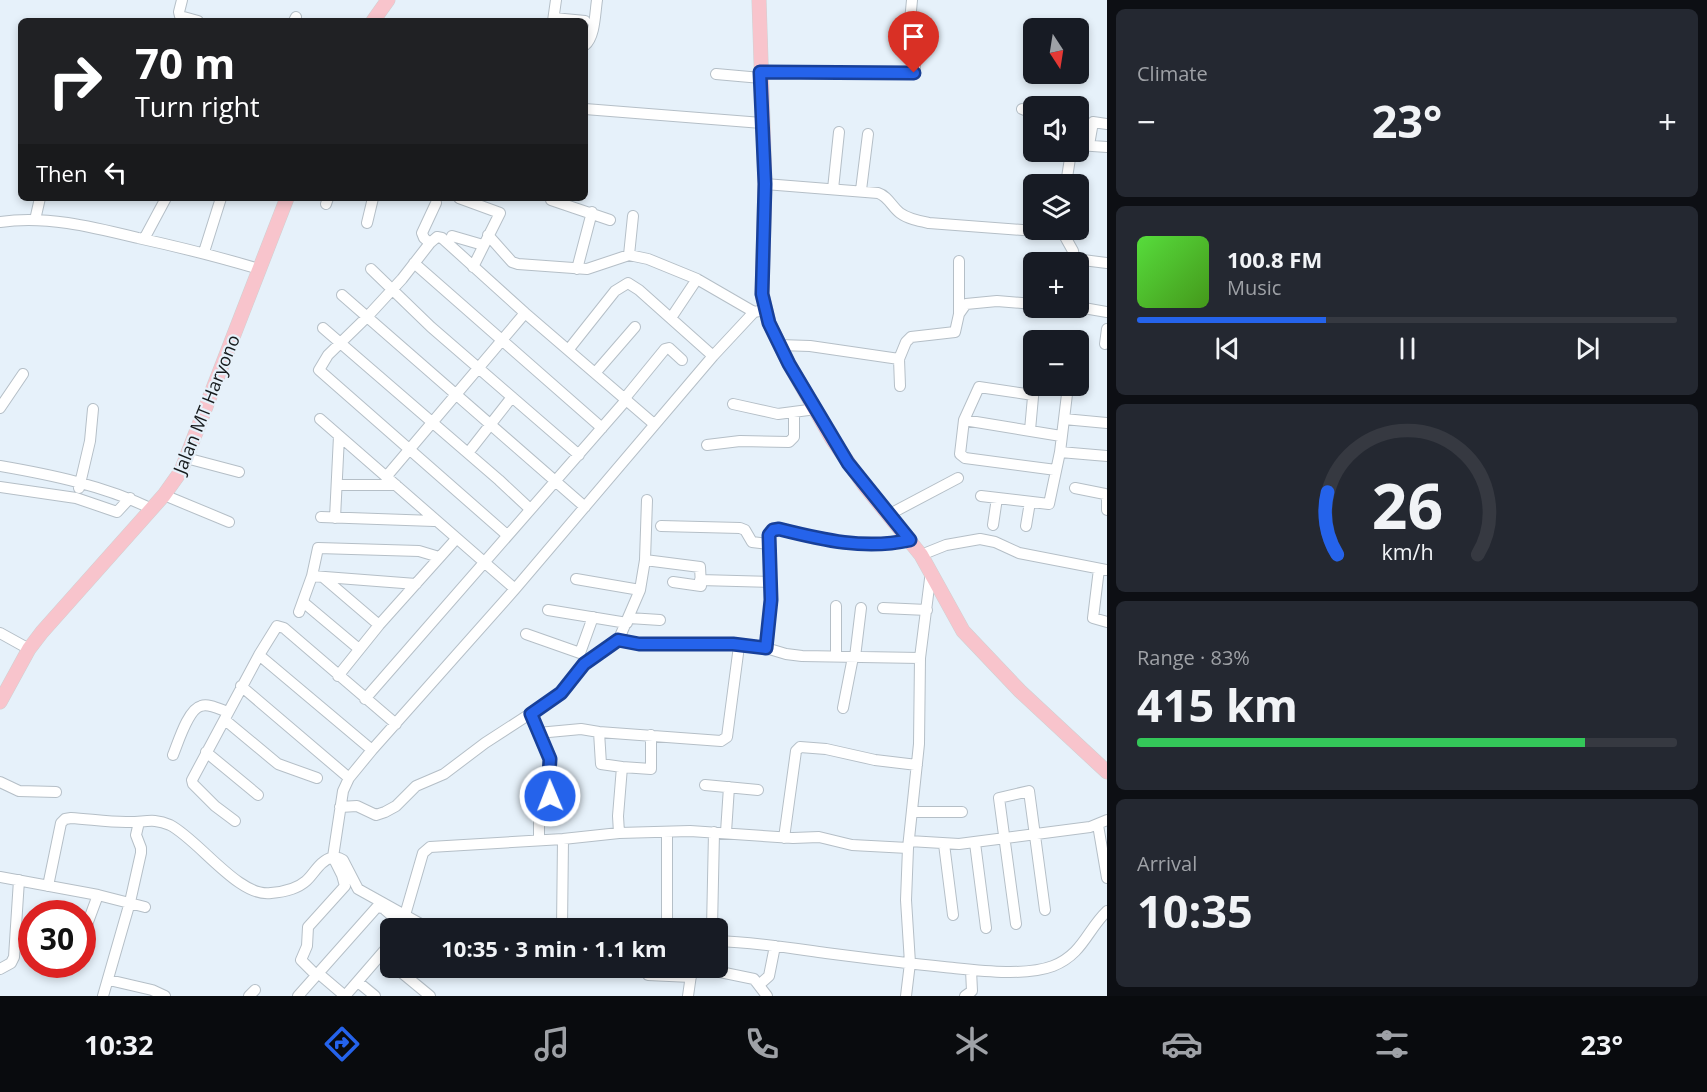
<!DOCTYPE html>
<meta charset="utf-8">
<style>
:root{--surface:#171b24;--page:#242831;--text:#f1f3f6;--muted:#9ea1a6;--line:#363941;--accent:#2563eb}
body{margin:0;font-family:"Open Sans",sans-serif;background:var(--page);color:var(--text);height:100vh;display:flex;flex-direction:column;font-size:22px;white-space:nowrap}
*{box-sizing:border-box;margin:0}
p{font-size:20px;color:var(--muted)}
.icon{flex:none;width:33px;height:33px;fill:none;stroke:currentColor;stroke-width:2;stroke-linecap:round;stroke-linejoin:round}
.map{position:relative;flex:1;overflow:hidden}
.side{display:flex;flex-direction:column;gap:9px;padding:9px;background:#0d0f14;width:600px}
.side>*{flex:none}
.banner{position:absolute;left:18px;top:18px;width:570px;height:183px;border-radius:9px;box-shadow:0 3px 9px #0003;background:#202124;color:#fff;overflow:hidden}
.needle{width:39px;rotate:168deg}
.fabs{position:absolute;left:1023px;top:18px;display:grid;gap:12px}
.fabs a{display:grid;place-items:center;width:66px;height:66px;border-radius:9px;background:var(--surface);box-shadow:0 3px 9px #0003;font-size:30px}
.speed{position:absolute;left:18px;top:900px;display:flex;gap:12px;font-size:30px;font-weight:700;text-align:center}
.speed>*{display:grid;place-content:center;width:78px;height:78px;border-radius:50%;background:var(--surface);box-shadow:0 3px 9px #0003;line-height:1}
.speed .limit{border:9px solid #d22;background:#fff;color:#111}
.pin{position:absolute;display:grid;place-items:center;width:51px;height:51px;color:#fff;margin:-62px -26px;border-radius:50% 50% 50% 0;rotate:-45deg;box-shadow:0 0 6px #0007}
.pin .icon{rotate:45deg}
.me{position:absolute;width:66px;margin:-33px;rotate:359deg;stroke-linejoin:round;filter:drop-shadow(0 0 4px #0008)}
.turn{display:flex;align-items:center;gap:21px;height:126px;padding:0 18px;font-size:27px}
.turn .icon{width:78px;height:78px;stroke-width:2.5}
.turn b{display:block;font-size:42px;line-height:51px}
.then{display:flex;align-items:center;height:57px;padding:0 18px;background:#0003;gap:12px;font-size:22px}
.big{font-size:45px;font-weight:700;line-height:1.1}
.side .tile{flex:1;display:flex;flex-direction:column;justify-content:center;gap:9px;min-width:0;padding:0 21px;border-radius:9px;background:var(--page)}
.side .dial{align-items:center;gap:0}
.dial svg{height:156px;overflow:visible;fill:none;stroke:var(--line);stroke-width:7;stroke-linecap:round;text-anchor:middle}
.dial text{fill:var(--text);stroke:none}
.song{display:flex;align-items:center;gap:18px}
.cover{width:72px;height:72px;border-radius:9px;background:linear-gradient(135deg,hsl(110 70% 55%),hsl(100 70% 35%))}
.played{height:6px;border-radius:3px;background:linear-gradient(90deg,var(--accent) 35%,var(--line) 35%)}
.keys{display:flex;justify-content:space-around;direction:ltr}
.heat{display:flex;justify-content:space-between;align-items:center;font-size:33px;direction:ltr}
.charge{height:9px;border-radius:4px;background:linear-gradient(90deg,#34c759 83%,var(--line) 0)}
.trip{position:absolute;left:380px;top:918px;width:348px;height:60px;border-radius:9px;background:var(--surface);box-shadow:0 3px 9px #0003;font-weight:700;line-height:60px;text-align:center}
.tab-bar{display:flex;height:96px;justify-content:space-around;align-items:center;background:#090b0e;color:var(--muted)}
.tab-bar .icon{width:42px;height:42px}
.tab-bar .current{color:var(--accent)}
.tab-bar b{font-size:27px;color:var(--text)}
main{display:flex;flex:1;min-height:0}
.map>svg:first-child{display:block}
</style>
<main>
<div class="map">
<svg width="1107" height="996" viewBox="0 0 1107 996">
<rect width="100%" height="100%" fill="#e6f1fa"/>
<g fill="none" stroke-linecap="round" stroke-linejoin="round">
<g stroke="#b5bfc7" stroke-width="12">
<path id="minor" d="M 182,0 L 179,12 L 180,16 L 198,21
M 554,18 L 585,21
M 294,21 L 296,17
M 553,21 L 556,0
M 585,45 C 595,37 595,13 597,0
M 760,72 L 912,74 L 915,72 L 915,66 L 910,21 L 912,0
M 716,74 L 761,78
M 585,109 L 762,123
M 1022,109 L 1034,114
M 1078,145 L 1107,147
M 1089,145 L 1093,122 L 1107,124
M 765,184 L 878,193 C 888,196 892,207 900,213 C 908,219 919,221 929,223 L 1063,233 L 1073,251 L 1075,262
M 1066,184 L 1071,152
M 833,189 L 839,132
M 861,190 L 868,134
M 459,198 L 500,213 L 473,267
M 551,200 L 610,220
M 326,204 L 328,198
M 35,220 L 40,198
M 0,222 C 46,215 93,227 138,238 C 179,247 219,257 259,269
M 367,223 L 373,198
M 488,235 L 512,262 L 518,264 L 587,269 L 629,255 L 648,259 L 697,279 L 754,312
M 452,236 L 483,245
M 144,239 L 166,198
M 430,243 L 424,238 L 422,233 L 436,203
M 204,252 L 221,198
M 629,255 L 633,216
M 1075,259 L 1107,263
M 959,261 L 959,314
M 414,263 L 602,428
M 371,269 L 431,327 L 579,455
M 577,269 L 592,212
M 342,295 L 585,507
M 1078,307 L 1107,312
M 671,318 L 697,279
M 323,328 L 499,480 L 530,509
M 1105,344 L 1107,329
M 779,345 L 810,346 L 899,359 L 906,342 L 911,337 L 955,332 L 959,314 L 966,304 L 997,301 L 1034,304
M 569,349 L 615,291 L 628,283 L 639,290 L 713,356
M 899,359 L 900,386
M 596,372 L 635,327
M 1033,395 L 979,387 L 964,420 L 960,454 L 965,458 L 1056,470
M 625,398 L 665,349 L 669,348 L 682,360
M 733,404 L 778,414 L 816,409
M 0,408 L 23,374
M 320,419 L 515,589
M 1064,419 L 1107,423
M 964,420 L 1061,436
M 1030,430 L 1034,386
M 707,445 L 740,441 L 789,442 L 794,437 L 794,413
M 1060,452 L 1107,456
M 468,453 L 512,397
M 186,458 L 239,472
M 0,466 C 52,475 105,486 152,509
M 386,477 L 525,313
M 337,485 L 396,485
M 0,487 L 76,498 L 117,512 L 130,498
M 79,488 L 90,441 L 93,409
M 1075,488 L 1105,494 L 1107,496
M 164,495 L 229,522
M 981,496 L 1049,504 L 1060,452 L 1068,386
M 1107,497 L 1107,510
M 647,500 L 645,560 L 700,567 L 701,586 L 673,582
M 888,515 L 958,478
M 321,517 L 434,521
M 335,518 L 339,436
M 993,525 L 997,498
M 661,526 L 740,528 L 745,530 L 752,542 L 768,544
M 1026,526 L 1030,502
M 507,535 L 319,370 L 328,355 L 367,317 L 402,279 L 430,243 L 437,237 L 442,238 L 525,313 L 654,424
M 921,555 L 946,545 L 980,539 L 995,542 L 1019,553 L 1107,570
M 1099,569 L 1093,618 L 1107,622
M 312,576 L 416,584
M 324,578 L 379,625
M 576,579 L 640,590
M 700,580 L 770,582
M 303,602 L 359,649
M 883,608 L 927,610
M 548,610 L 627,623
M 299,612 L 312,576 L 318,548 L 419,551 L 439,557
M 629,618 L 660,620
M 0,633 L 29,649
M 526,634 L 580,653 L 593,617
M 618,641 L 639,644 L 733,644 L 766,648 L 786,654 L 802,656 L 920,658
M 766,648 L 771,599 L 769,535 L 773,530 L 779,529 C 823,540 866,550 910,540
M 259,655 L 372,750
M 836,656 L 836,606
M 855,657 L 861,608
M 338,676 L 379,625 L 456,539
M 241,686 L 349,778
M 365,699 L 627,399
M 843,708 L 853,657
M 531,715 L 550,759 L 548,790 L 550,797 L 550,816 L 539,819 L 539,840
M 225,720 L 278,764 L 317,778
M 599,732 L 601,764 L 622,767
M 538,733 L 581,729 L 599,732 L 721,741 L 727,737 L 739,646
M 206,752 L 258,795
M 173,755 C 178,743 188,709 201,706 C 209,703 221,710 228,712
M 0,782 L 19,791 L 56,792
M 705,785 L 758,790
M 340,807 L 357,806 L 376,815 L 385,812 L 396,806 L 416,786 L 444,774 L 485,743 L 556,697 L 568,686 L 583,664 L 618,641 L 640,590 L 645,560
M 912,812 L 962,812
M 235,821 L 215,806 L 193,784 L 192,780 L 259,655 L 277,626 L 284,628 L 396,724
M 1098,825 L 1107,878
M 726,832 L 729,787
M 619,833 L 618,816 L 622,767 L 651,769 L 651,735
M 784,838 L 796,751 L 800,747 L 826,749 L 875,760 L 917,765
M 909,841 L 959,844 L 1090,827 L 1107,820
M 975,843 L 986,928
M 944,844 L 953,915
M 333,859 L 339,858 L 343,860 L 358,889 L 428,928
M 0,877 L 98,895 L 145,907
M 48,886 L 61,823 L 65,819 L 71,818 C 89,819 107,822 126,822 C 143,823 153,817 170,825 C 199,840 239,898 271,893 C 283,892 297,889 306,881 C 315,873 319,861 333,857 L 343,791 L 349,778 L 372,750 L 515,589 L 713,356 L 754,312 L 765,310
M 395,919 L 405,915 L 423,853 L 430,847 L 563,839 L 619,833 L 690,831 L 793,838 L 819,837 L 852,845 L 908,848
M 1016,924 L 999,798 L 1029,791 L 1045,910
M 562,928 L 563,839
M 667,928 L 667,832
M 712,928 L 714,832
M 82,938 L 98,895
M 717,941 C 754,942 790,948 826,953 C 865,958 905,963 944,967 C 975,970 1024,977 1053,966 C 1083,954 1087,930 1107,911
M 381,955 L 390,963
M 396,968 L 430,996
M 645,968 L 648,975 L 691,977
M 0,969 L 11,963 L 14,957 L 19,880
M 720,972 L 754,979 L 767,996
M 318,973 L 345,996
M 316,975 L 301,960 L 307,946 L 308,927 L 345,886 L 342,875 L 333,857
M 109,980 L 152,990 L 165,996
M 358,982 L 375,996
M 760,984 L 769,976 L 775,946
M 103,996 L 130,902 L 141,853 L 141,848 L 136,835 L 139,822
M 249,996 L 255,990
M 298,996 L 377,907 L 383,908 L 406,928
M 345,996 L 390,944
M 688,996 L 692,968
M 906,996 L 910,963 L 906,900 L 908,848 L 919,744 L 920,658 L 931,571
M 965,996 L 972,991 L 971,970"/>
</g>
<g stroke="#d0d1d2" stroke-width="15">
<path id="major" d="M 759,0 L 765,184 L 762,294 L 769,323 L 789,364 L 832,439 L 864,485 L 921,555 L 963,631 L 1020,691 L 1107,772
M 373,21 L 388,0
M 0,702 L 29,649 L 42,632 L 164,495 L 181,471 L 287,198"/>
</g>
<use href="#minor" stroke="#fff" stroke-width="10"/>
<use href="#major" stroke="#f8c4cc" stroke-width="14"/>
</g>
<g fill="none" stroke-linecap="round" stroke-linejoin="round">
<g stroke="#184099" stroke-width="15">
<path id="route" d="M 550,796 L 548,790 L 550,759 L 531,714 L 561,693 L 584,664 L 618,640 L 639,644 L 733,644 L 766,648 L 771,600 L 769,535 L 773,530 L 779,529 C 823,540 865,550 910,540 L 848,463 L 789,364 L 769,323 L 762,294 L 765,184 L 760,72 L 914,73"/>
</g>
<use href="#route" stroke="#2563eb" stroke-width="10"/>
</g>
<g text-anchor="middle" dominant-baseline="central" stroke-width="4.5" stroke-linejoin="round" paint-order="stroke">
<g font-size="18" fill="#161a1c" stroke="#e6f1fa">
<text transform="translate(206 404) rotate(-68)">Jalan MT Haryono</text>
</g>
</g>
</svg>
<div class="fabs">
<a><svg class="needle" viewBox="-14 -14 28 28"><path d="M0-13l5 13h-10z" fill="#e53935"/><path d="M0 13l5-13h-10z" fill="#9ea1a6"/></svg></a>
<a><svg class="icon" aria-label="sound" viewBox="0 0 24 24"><path d="M4 9h4l5-4v14l-5-4H4zM17 9q2 3 0 6"/></svg></a>
<a><svg class="icon" aria-label="layers" viewBox="0 0 24 24"><path d="M12 4l9 5-9 5-9-5zM3 14l9 5 9-5"/></svg></a>
<a>+</a>
<a>−</a>
</div>
<div class="speed"><div class="limit">30</div></div>
<div class="pin" style="left:914px;top:73px;background:#d93025"><svg class="icon" aria-label="arrive" viewBox="0 0 24 24"><path d="M6 21V4h12l-3 4 3 4H6"/></svg></div>
<svg class="me" style="left:550px;top:796px" viewBox="-20 -20 40 40"><circle r="17" fill="#2563eb" stroke="#fff" stroke-width="3"/><path d="M0-11L8 9 0 5-8 9z" fill="#fff"/></svg>
<div class="trip">10:35 · 3 min · 1.1 km</div>
<div class="banner">
<div class="turn"><svg class="icon" aria-label="right" viewBox="0 0 24 24"><path d="M7 20v-9h11M14 6l5 5-5 5"/></svg><div><b>70 m</b>Turn right</div></div>
<div class="then">Then<svg class="icon" aria-label="left" viewBox="0 0 24 24"><path d="M17 20v-9H6M10 6l-5 5 5 5"/></svg></div>
</div>
</div>
<section class="side">
<div class="tile"><p>Climate</p>
<div class="heat"><a>−</a><b class="big">23°</b><a>+</a></div>
</div>
<div class="tile">
<div class="song"><i class="cover"></i><div><b>100.8 FM</b><p>Music</p></div></div>
<div class="played"></div>
<div class="keys"><svg class="icon" aria-label="previous" viewBox="0 0 24 24"><path d="M18 5L8 12l10 7zM5 5v14"/></svg><svg class="icon" aria-label="pause" viewBox="0 0 24 24"><path d="M8 5v14M16 5v14"/></svg><svg class="icon" aria-label="next" viewBox="0 0 24 24"><path d="M6 5l10 7-10 7zM19 5v14"/></svg></div>
</div>
<div class="tile dial"><svg viewBox="0 0 100 80">
<path d="M14 69A42 42 0 1 1 86 69"/>
<path d="M14 69A42 42 0 0 1 9 37" stroke="#2563eb"/>
<text x="50" y="56" font-size="32" font-weight="700">26</text>
<text x="50" y="72" font-size="11">km/h</text>
</svg></div>
<div class="tile"><p>Range · 83%</p><b class="big">415 km</b><div class="charge"></div></div>
<div class="tile"><p>Arrival</p><b class="big">10:35</b></div>
</section>
</main>
<nav class="tab-bar">
<b>10:32</b>
<svg class="icon current" aria-label="directions" viewBox="0 0 24 24"><path d="M12 3l9 9-9 9-9-9zM9 14v-3h6M13 9l2 2-2 2"/></svg>
<svg class="icon" aria-label="music" viewBox="0 0 24 24"><path d="M9 18V5l10-2v13"/><circle cx="6" cy="18" r="3"/><circle cx="16" cy="16" r="3"/></svg>
<svg class="icon" aria-label="phone" viewBox="0 0 24 24"><path d="M5 4h4l2 5-3 2q2 4 5 5l2-3 5 2v4C11 20 4 13 5 4z"/></svg>
<svg class="icon" aria-label="climate" viewBox="0 0 24 24"><path d="M12 3v18M4 7l16 10M4 17L20 7"/></svg>
<svg class="icon" aria-label="car" viewBox="0 0 24 24"><path d="M5 17H2v-5l4-1 3-4h7l3 4 3 1v5h-3M9 17h6M6 11h13"/><circle cx="7" cy="17" r="2"/><circle cx="17" cy="17" r="2"/></svg>
<svg class="icon" aria-label="filters" viewBox="0 0 24 24"><path d="M4 7h16M4 17h16"/><circle cx="9" cy="7" r="2"/><circle cx="15" cy="17" r="2"/></svg>
<b>23°</b>
</nav>
